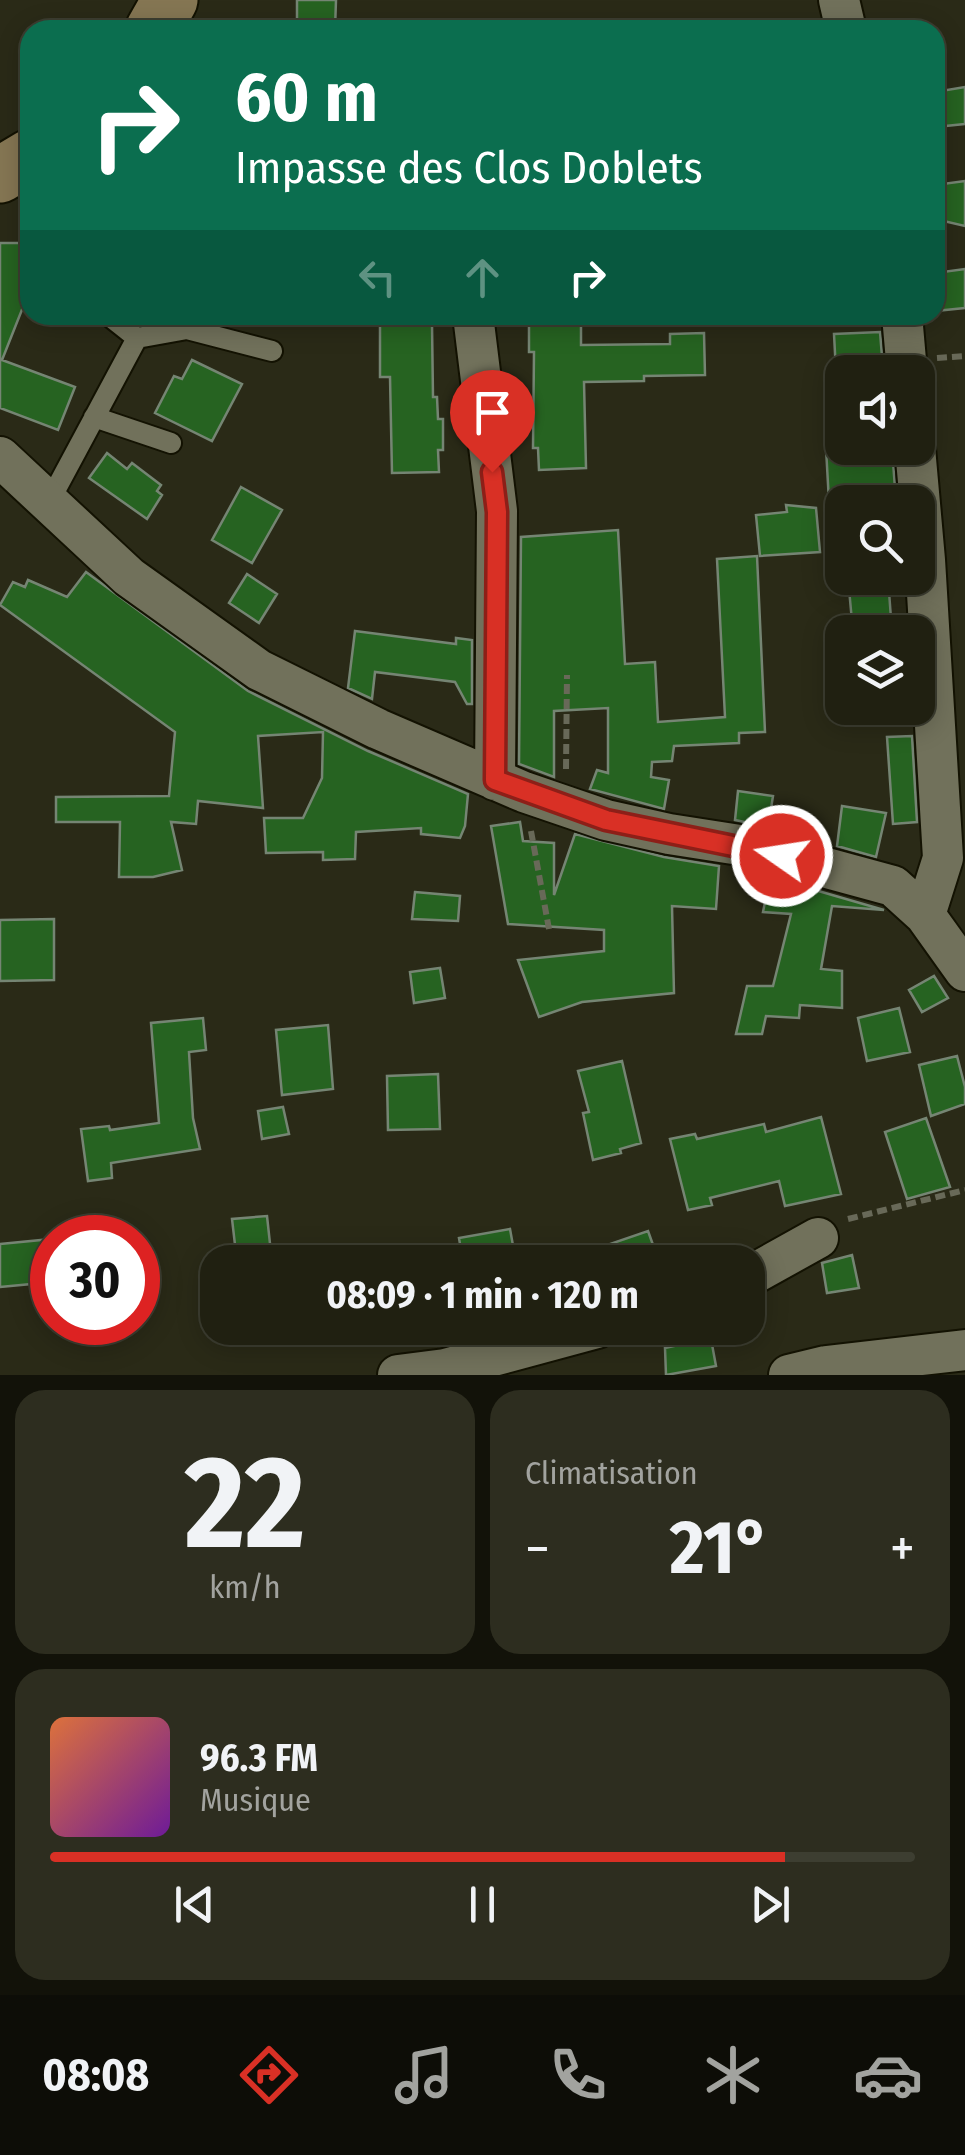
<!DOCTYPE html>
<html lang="fr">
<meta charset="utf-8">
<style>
:root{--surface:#202011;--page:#2d2d1f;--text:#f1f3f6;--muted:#a2a39f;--line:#3d3e31;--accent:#d93025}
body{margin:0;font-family:"Fira Sans Condensed",sans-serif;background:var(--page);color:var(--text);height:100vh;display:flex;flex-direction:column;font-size:38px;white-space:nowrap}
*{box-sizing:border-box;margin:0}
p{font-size:32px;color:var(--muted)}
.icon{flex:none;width:55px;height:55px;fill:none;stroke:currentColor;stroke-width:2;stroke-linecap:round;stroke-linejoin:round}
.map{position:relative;height:1375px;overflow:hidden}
.drawer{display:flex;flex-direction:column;gap:15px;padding:15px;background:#121209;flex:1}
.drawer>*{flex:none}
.guide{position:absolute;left:20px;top:20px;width:925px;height:305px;border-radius:30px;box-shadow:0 5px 25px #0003,0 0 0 2px var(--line);background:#0b6e4f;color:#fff;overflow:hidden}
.buttons{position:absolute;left:825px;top:355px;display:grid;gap:20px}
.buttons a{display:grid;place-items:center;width:110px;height:110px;border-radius:20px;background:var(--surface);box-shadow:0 5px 25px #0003,0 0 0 2px var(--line);font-size:50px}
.speed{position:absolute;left:30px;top:1215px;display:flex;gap:20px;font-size:50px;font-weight:700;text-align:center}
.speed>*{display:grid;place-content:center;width:130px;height:130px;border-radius:50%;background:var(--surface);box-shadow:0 5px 25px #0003,0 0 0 2px var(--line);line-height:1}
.speed .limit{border:15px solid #d22;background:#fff;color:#111}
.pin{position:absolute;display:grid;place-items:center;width:85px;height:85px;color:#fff;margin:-102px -42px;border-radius:50% 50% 50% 0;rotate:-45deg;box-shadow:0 0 10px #0007}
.pin .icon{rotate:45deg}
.me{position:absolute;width:110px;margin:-55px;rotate:283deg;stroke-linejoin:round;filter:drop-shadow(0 0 8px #0008)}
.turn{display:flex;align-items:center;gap:35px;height:210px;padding:0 50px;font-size:45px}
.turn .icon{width:130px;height:130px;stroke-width:2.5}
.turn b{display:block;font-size:70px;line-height:85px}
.lanes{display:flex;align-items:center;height:95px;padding:0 50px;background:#0003;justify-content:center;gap:50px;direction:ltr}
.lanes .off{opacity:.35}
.big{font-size:75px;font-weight:700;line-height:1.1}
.drawer .tile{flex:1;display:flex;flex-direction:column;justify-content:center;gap:15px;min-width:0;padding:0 35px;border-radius:30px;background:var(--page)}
.drawer .dial{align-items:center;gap:0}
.dial b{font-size:130px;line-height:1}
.song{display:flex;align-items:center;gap:30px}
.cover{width:120px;height:120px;border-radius:15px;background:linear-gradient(135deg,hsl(20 70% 55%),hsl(280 70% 35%))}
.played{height:10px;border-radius:5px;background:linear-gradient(90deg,var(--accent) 85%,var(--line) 85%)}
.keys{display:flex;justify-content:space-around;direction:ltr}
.heat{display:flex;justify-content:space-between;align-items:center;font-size:55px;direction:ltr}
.drawer .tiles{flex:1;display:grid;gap:15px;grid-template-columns:1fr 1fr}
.tile:last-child{grid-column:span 2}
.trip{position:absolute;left:200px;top:1245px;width:565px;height:100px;border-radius:30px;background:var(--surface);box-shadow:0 5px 25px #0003,0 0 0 2px var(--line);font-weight:700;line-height:100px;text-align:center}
.tab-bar{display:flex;height:160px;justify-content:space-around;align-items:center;background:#0d0d07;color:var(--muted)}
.tab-bar .icon{width:70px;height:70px}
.tab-bar .current{color:var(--accent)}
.tab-bar b{font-size:45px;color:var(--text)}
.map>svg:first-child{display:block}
</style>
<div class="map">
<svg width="965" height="1375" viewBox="0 0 965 1375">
<rect width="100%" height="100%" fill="#2a2a17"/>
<path fill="#266321" stroke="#758573" stroke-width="2.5" d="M 297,0 L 336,0 L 335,30 L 297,30 Z
M 965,87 L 965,124 L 935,127 L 935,92 Z
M 965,181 L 965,226 L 935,219 L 935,185 Z
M 0,243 L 26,243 L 27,297 L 2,360 L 75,387 L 58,430 L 0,408 Z
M 965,269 L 965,308 L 935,311 L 935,273 Z
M 380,315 L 427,315 L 427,324 L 432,324 L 433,397 L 437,397 L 438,419 L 443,419 L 443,450 L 438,450 L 439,472 L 392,473 L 390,377 L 380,377 Z
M 533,315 L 581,315 L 581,345 L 670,344 L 670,334 L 704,333 L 705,375 L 644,376 L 644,381 L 584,382 L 586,468 L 539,470 L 538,448 L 533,448 L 534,352 L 529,352 L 529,321 L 533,320 Z
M 880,332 L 883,369 L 877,369 L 877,372 L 836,372 L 834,334 Z
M 192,360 L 242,384 L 212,441 L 155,413 L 174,376 L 182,379 Z
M 826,448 L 892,448 L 896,502 L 829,502 Z
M 107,453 L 127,469 L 132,463 L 161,485 L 157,491 L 162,495 L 147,519 L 89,478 Z
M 241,487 L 282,510 L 252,563 L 212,540 Z
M 786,505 L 816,508 L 820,552 L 760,556 L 756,515 L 787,512 Z
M 618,530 L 625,664 L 655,662 L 658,722 L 725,717 L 717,559 L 757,556 L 765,732 L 739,733 L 739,743 L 674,746 L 672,761 L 652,762 L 651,777 L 669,780 L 664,809 L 590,789 L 597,770 L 608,773 L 608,708 L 554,711 L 554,777 L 519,764 L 521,537 Z
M 86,572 L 248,691 L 368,751 L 468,794 L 465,826 L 460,838 L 421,834 L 421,828 L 356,832 L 355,859 L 323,860 L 323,852 L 266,853 L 264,818 L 303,818 L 322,778 L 323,732 L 258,736 L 263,808 L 198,801 L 196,824 L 171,822 L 182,870 L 153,877 L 119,877 L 120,822 L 56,822 L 56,797 L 169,796 L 175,732 L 0,605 L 13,582 L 25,587 L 28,580 L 67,597 Z
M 247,574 L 277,594 L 259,623 L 229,603 Z
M 848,578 L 888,578 L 892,632 L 853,632 Z
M 355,631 L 456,644 L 456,638 L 472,640 L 472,704 L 467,704 L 455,682 L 375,672 L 372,699 L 348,688 Z
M 912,736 L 917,822 L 893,824 L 887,737 Z
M 738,791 L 773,796 L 768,827 L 735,820 Z
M 842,806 L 886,813 L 876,857 L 837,846 Z
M 520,822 L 523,841 L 554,843 L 554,895 L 575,834 L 664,857 L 719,866 L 716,909 L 672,906 L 674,993 L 582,1002 L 539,1017 L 518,960 L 604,951 L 604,930 L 508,924 L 491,826 Z
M 770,877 L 884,910 L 832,906 L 821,969 L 842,971 L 842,1008 L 800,1005 L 799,1018 L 766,1016 L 762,1034 L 736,1034 L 747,986 L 773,986 L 791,914 L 763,912 Z
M 415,892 L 460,896 L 458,921 L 412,919 Z
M 54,919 L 54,980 L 0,981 L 0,920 Z
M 440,968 L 445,998 L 414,1003 L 410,972 Z
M 934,976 L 948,998 L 922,1012 L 909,990 Z
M 899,1008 L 910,1052 L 867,1061 L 858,1018 Z
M 203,1018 L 206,1050 L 189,1052 L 193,1118 L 200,1149 L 111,1163 L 112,1178 L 88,1181 L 81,1129 L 109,1126 L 110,1130 L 159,1123 L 151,1023 Z
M 328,1025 L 333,1089 L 282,1095 L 276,1030 Z
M 957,1056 L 965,1087 L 965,1104 L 931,1116 L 919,1065 Z
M 622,1061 L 641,1143 L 620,1149 L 621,1153 L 593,1160 L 583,1113 L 589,1112 L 578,1071 Z
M 438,1074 L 440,1129 L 388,1130 L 387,1076 Z
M 283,1107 L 289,1134 L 262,1139 L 258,1111 Z
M 821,1117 L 841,1194 L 785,1206 L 779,1181 L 710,1198 L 712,1205 L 688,1210 L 670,1139 L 695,1134 L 697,1139 L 764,1124 L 766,1132 Z
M 926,1118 L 950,1187 L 907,1199 L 885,1132 Z
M 267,1216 L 272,1262 L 237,1262 L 232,1219 Z
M 510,1229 L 516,1262 L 463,1262 L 459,1238 Z
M 648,1231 L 657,1256 L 635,1262 L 570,1262 L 569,1258 Z
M 52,1239 L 52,1282 L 0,1287 L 0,1244 Z
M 852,1255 L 859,1288 L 827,1293 L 822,1263 Z
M 681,1328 L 709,1328 L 716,1366 L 666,1375 L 665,1348 L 683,1344 Z"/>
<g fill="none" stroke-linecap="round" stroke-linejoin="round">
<g stroke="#131202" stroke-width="24">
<path id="lane" d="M 108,315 L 137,338 L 187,329 L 272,351
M 94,417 L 171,443
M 49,502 L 137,338"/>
</g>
<g stroke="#131202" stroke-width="44">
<path id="street" d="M 839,0 L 846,30
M 473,315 L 497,511 L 495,780
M 902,315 L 907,372
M 915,448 L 925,560 L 943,858 L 925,915
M 0,457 L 129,577 L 259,670 L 378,729 L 524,792 L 606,820 L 669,834 L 746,846 L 893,886 L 925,915 L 965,971
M 748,1277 L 818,1238
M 398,1375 L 445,1369 L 597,1328
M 789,1375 L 826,1366 L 965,1350"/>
</g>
<g stroke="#131202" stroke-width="59">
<path id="secondary" d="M 153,30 L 170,0
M 0,175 L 30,157"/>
</g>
<path stroke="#686958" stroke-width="6" stroke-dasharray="10 5" stroke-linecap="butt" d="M 937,358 L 965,356
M 566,769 L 567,675
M 531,831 L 549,929
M 848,1219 L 965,1190"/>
<use href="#lane" stroke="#71715b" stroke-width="20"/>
<use href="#street" stroke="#71715b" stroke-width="40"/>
<use href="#secondary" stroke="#857653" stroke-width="55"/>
</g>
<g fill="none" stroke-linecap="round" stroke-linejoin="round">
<g stroke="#8d1f18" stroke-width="25">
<path id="route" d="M 492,472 L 497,512 L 495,780 L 606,820 L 782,856"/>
</g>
<use href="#route" stroke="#d93025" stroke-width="18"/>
</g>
</svg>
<div class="buttons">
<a><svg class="icon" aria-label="sound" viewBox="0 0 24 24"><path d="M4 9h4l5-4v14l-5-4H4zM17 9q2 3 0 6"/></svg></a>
<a><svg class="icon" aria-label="search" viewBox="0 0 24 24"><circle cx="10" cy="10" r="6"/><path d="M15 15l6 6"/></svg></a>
<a><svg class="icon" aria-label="layers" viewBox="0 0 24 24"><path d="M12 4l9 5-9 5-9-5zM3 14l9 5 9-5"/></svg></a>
</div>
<div class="speed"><div class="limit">30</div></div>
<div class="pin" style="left:492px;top:472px;background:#d93025"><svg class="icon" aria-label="arrive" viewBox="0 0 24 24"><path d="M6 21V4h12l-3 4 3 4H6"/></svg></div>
<svg class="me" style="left:782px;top:856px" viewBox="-20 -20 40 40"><circle r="17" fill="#d93025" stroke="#fff" stroke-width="3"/><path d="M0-11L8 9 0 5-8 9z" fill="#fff"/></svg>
<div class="trip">08:09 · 1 min · 120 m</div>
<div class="guide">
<div class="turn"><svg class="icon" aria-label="right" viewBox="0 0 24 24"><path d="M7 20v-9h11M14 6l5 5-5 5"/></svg><div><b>60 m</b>Impasse des Clos Doblets</div></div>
<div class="lanes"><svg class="icon off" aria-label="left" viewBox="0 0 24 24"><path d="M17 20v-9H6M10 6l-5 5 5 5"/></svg><svg class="icon off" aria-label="ahead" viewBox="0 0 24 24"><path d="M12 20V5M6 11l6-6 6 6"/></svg><svg class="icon" aria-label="right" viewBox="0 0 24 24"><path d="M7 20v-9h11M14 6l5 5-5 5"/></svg></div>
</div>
</div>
<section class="drawer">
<div class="tiles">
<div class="tile dial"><b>22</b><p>km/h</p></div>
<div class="tile"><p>Climatisation</p>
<div class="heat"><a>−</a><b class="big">21°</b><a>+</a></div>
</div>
<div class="tile">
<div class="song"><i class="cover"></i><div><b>96.3 FM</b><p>Musique</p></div></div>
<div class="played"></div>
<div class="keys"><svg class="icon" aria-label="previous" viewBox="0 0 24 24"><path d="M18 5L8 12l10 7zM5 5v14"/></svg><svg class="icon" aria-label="pause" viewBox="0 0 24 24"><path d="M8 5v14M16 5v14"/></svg><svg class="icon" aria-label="next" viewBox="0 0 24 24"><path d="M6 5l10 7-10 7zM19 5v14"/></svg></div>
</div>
</div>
</section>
<nav class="tab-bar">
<b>08:08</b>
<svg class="icon current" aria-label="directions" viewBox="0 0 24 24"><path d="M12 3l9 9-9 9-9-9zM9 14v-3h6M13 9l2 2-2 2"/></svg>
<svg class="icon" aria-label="music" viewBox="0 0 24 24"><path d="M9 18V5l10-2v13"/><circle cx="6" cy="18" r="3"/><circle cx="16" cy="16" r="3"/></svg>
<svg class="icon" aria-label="phone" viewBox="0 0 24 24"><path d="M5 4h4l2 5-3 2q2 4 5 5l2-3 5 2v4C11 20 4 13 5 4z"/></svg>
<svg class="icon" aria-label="climate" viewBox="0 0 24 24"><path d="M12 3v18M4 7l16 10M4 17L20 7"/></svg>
<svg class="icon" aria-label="car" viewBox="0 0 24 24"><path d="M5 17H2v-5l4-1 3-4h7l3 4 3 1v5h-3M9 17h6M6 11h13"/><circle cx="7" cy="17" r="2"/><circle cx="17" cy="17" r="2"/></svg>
</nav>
